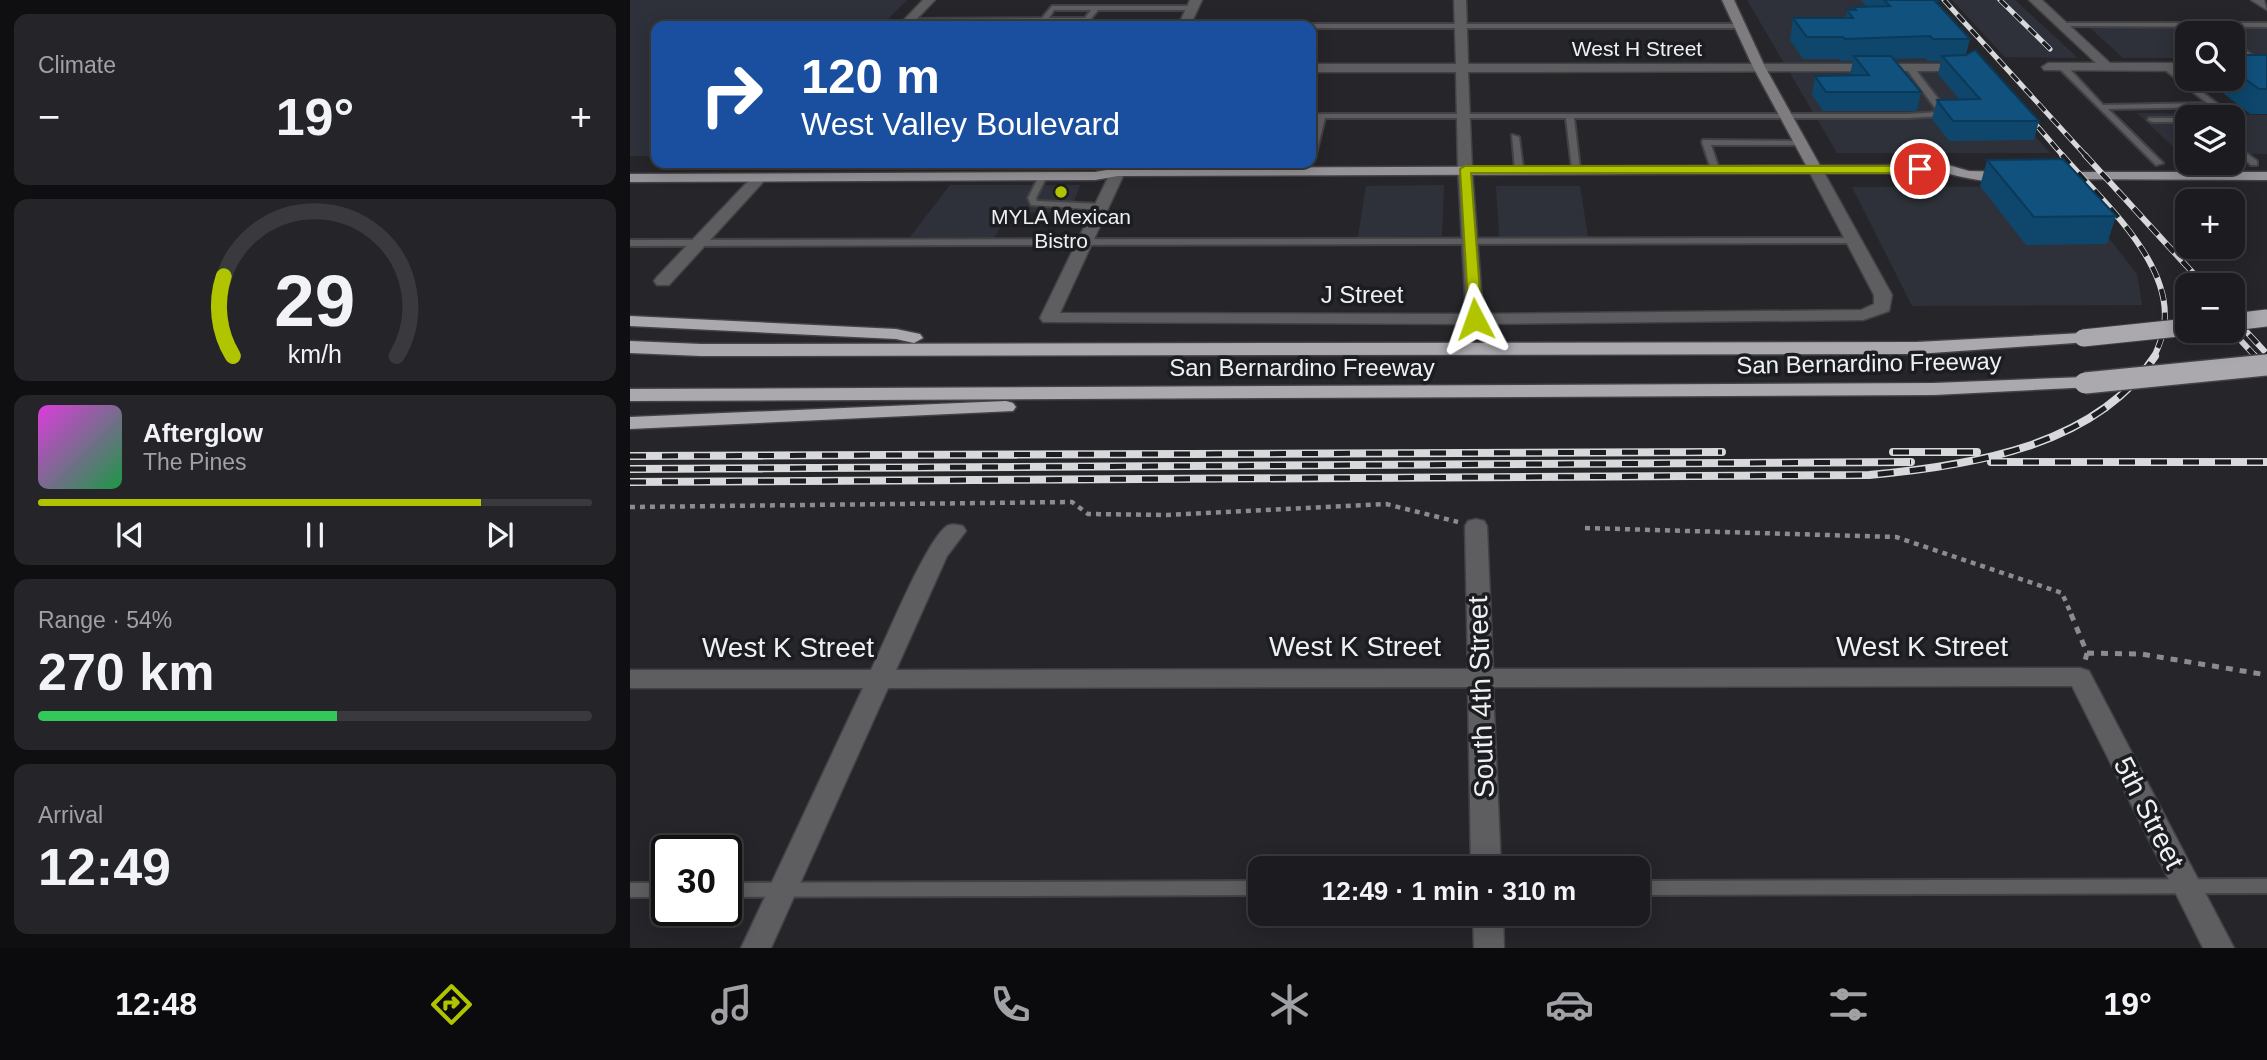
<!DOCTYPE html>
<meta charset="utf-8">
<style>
:root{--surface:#1c1c20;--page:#252529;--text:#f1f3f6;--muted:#a0a1a5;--line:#3a3a3e;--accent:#b0c500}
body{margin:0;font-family:Helvetica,sans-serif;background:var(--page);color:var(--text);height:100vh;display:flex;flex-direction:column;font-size:26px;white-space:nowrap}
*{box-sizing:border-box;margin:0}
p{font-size:23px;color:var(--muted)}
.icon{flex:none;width:38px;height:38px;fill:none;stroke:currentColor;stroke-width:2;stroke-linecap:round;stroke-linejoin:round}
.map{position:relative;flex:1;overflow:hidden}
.side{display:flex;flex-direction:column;gap:14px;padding:14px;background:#0f0f12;width:630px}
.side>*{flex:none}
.hud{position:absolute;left:21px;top:21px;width:665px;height:147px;border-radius:14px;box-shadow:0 4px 18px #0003,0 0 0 2px var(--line);background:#1a4fa0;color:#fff;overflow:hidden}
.tools{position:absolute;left:1545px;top:21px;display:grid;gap:14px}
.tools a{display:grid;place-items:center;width:70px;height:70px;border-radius:14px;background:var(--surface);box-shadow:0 4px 18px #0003,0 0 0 2px var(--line);font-size:35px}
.speed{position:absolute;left:21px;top:835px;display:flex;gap:14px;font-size:35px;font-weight:700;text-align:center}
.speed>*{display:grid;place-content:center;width:91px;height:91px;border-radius:50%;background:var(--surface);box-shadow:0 4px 18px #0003,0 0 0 2px var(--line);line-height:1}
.speed .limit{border:4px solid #111;border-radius:10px;background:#fff;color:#111}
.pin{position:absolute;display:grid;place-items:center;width:60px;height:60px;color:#fff;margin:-30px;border:4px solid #fff;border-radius:50%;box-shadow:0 2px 7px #0007}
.me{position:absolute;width:77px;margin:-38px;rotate:356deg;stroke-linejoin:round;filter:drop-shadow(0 0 5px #0008)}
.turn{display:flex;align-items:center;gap:24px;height:147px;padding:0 35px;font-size:32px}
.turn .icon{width:91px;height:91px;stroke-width:2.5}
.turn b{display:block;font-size:49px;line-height:60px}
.big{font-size:52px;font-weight:800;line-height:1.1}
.side .card{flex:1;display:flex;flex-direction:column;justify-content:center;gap:10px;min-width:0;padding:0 24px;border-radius:14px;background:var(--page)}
.side .dial{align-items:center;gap:0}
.dial svg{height:182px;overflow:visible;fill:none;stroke:var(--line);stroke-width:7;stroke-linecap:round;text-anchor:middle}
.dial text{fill:var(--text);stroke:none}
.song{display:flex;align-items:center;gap:21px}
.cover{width:84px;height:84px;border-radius:10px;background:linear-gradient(135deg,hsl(300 70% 55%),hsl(140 70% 35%))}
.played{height:7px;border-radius:4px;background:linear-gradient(90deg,var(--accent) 80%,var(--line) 80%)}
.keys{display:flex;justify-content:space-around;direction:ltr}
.heat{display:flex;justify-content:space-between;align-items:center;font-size:38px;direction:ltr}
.charge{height:10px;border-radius:5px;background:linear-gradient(90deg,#34c759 54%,var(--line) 0)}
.trip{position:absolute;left:618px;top:856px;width:402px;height:70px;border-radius:14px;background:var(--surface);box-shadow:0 4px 18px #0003,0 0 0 2px var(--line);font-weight:800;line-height:70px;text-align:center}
.dock{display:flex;height:112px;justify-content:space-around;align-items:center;background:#0b0b0d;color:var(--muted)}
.dock .icon{width:49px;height:49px}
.dock .selected{color:var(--accent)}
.dock b{font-size:32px;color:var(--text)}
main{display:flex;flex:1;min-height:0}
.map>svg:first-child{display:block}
</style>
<main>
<section class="side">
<div class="card"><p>Climate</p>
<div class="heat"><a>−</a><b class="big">19°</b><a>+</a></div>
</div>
<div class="card dial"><svg viewBox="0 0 100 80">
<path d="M14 69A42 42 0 1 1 86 69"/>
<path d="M14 69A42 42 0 0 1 10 34" stroke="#b0c500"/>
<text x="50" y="56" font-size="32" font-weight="700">29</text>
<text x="50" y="72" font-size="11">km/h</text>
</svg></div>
<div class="card">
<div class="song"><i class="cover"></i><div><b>Afterglow</b><p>The Pines</p></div></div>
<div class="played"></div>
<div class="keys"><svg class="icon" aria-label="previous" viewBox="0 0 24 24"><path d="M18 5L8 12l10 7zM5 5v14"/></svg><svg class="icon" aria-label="pause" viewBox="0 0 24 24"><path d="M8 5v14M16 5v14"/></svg><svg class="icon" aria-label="next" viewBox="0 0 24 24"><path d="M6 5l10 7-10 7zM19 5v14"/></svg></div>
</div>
<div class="card"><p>Range · 54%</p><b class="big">270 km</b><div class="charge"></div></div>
<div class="card"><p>Arrival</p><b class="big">12:49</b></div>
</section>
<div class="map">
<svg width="1637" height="948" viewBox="0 0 1637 948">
<rect width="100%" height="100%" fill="#26262a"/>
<path fill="#2f313a" d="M 0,0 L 277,0 L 251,26 L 26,26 L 26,156 L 0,156 Z
M 1117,0 L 1285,0 L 1420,153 L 1207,153 Z
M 1322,0 L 1385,0 L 1448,58 L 1375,57 Z
M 1459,27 L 1637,28 L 1637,58 L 1603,58 L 1603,33 L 1558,33 L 1557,58 L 1493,58 Z
M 1507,113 L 1637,115 L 1637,154 L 1603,154 L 1603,117 L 1558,117 L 1557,154 L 1551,154 Z
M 320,185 L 450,185 L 440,212 L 379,213 L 364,238 L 280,237 Z
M 814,185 L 812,236 L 728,237 L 736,186 Z
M 866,186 L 950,186 L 958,237 L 869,237 Z
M 1438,186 L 1507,274 L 1512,305 L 1282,306 L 1222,187 Z"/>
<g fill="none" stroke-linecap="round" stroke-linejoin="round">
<g stroke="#424246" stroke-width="4">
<path id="lane" d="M 422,6 L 562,6 L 565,8 L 562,10 L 468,10 L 455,26 L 449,26 L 452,22 L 279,23 L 276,21 L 279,19 L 412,18 ZM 424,10 L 461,10 L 455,18 L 419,18 Z
M 1432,23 L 1637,23 L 1637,27 L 1430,26 L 1430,24 Z
M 554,24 L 1110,24 L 1113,26 L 1110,28 L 681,28 L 681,26 L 551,26 Z
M 1603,41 L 1633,63 L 1633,67 L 1627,67 L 1603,47 Z
M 1276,65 L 1282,65 L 1316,109 L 1317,111 L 1313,116 L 1277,118 L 944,118 L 950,169 L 946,172 L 942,169 L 936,118 L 695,118 L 685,158 L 681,160 L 681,143 L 687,118 L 681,118 L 681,114 L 1277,114 L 1308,112 L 1275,67 Z
M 1430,65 L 1436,65 L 1473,105 L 1577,103 L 1534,69 L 1534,65 L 1537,65 L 1589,105 L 1585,107 L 1478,109 L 1533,163 L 1526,165 L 1430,69 Z
M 1519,118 L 1558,118 L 1558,122 L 1522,122 L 1518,120 Z
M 882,135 L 889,137 L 893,169 L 889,172 L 885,169 Z
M 1073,140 L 1170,141 L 1174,143 L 1170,145 L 1081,145 L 1089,169 L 1085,172 L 1081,169 L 1072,142 Z
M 1603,143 L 1627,161 L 1627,165 L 1621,165 L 1603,149 Z
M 1552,145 L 1558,145 L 1558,152 L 1552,149 Z
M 1566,163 L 1575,163 L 1571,166 Z
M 413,173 L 417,176 L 406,198 L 407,201 L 471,204 L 476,207 L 471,210 L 401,205 L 398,198 L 409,176 Z
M 1224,238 L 1227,239 L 1227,243 L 0,246 L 0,240 Z
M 1637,879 L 1637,893 L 1008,895 L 1008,881 Z
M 630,881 L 630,895 L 96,897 L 96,883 Z
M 0,883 L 37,883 L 37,897 L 0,897 Z"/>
</g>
<g stroke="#424246" stroke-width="3">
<path id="street" d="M 293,0 L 305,0 L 280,26 L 268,26 Z
M 560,0 L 572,0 L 560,26 L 548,26 Z
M 824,0 L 836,0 L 838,64 L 1336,64 L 1338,67 L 1332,71 L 838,72 L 842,169 L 853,314 L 1231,310 L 1244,304 L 1244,295 L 1178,169 L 1185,165 L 1192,169 L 1262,295 L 1259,311 L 1233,320 L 845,324 L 413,322 L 410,318 L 485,163 L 499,163 L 430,313 L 836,314 L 828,169 L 826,72 L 681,72 L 681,64 L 826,64 Z
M 1399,0 L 1412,0 L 1480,63 L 1558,63 L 1558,71 L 1414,70 L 1412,67 L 1418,63 L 1466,63 Z
M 1621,0 L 1634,0 L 1637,10 Z
M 137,163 L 151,163 L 143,168 L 138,167 Z
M 129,174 L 136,178 L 134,181 L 39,285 L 27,285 L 24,281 L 27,277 L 124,175 Z
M 846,519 L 854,521 L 857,526 L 863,669 L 1450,668 L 1459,671 L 1604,948 L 1573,948 L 1442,686 L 863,687 L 871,868 L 841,868 L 838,687 L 258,688 L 141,948 L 111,948 L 233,688 L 0,688 L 0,670 L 241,670 C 255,642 296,540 317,526 C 322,523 328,525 333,526 L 336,531 L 317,556 L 266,670 L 838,669 L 835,526 L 838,521 Z
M 843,914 L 873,914 L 874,948 L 844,948 Z"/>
</g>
<g stroke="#424246" stroke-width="3">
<path id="secondary" d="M 1092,0 L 1104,0 L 1135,67 L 1192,169 L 1190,172 L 1180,172 L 1178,169 L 1123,67 Z"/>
</g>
<g stroke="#424246" stroke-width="3">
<path id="primary" d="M 1318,165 L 1339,171 L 1379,172 L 1386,176 C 1374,187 1333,178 1317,173 L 488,176 L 465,180 L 0,182 L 0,174 L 465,172 L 488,168 Z
M 1422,172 L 1637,172 L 1637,180 L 1417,179 L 1415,176 L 1417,173 Z"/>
</g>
<g stroke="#424246" stroke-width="3">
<path id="highway" d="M 0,316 L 266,329 L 290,334 L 293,338 L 284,343 L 266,339 L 0,326 Z
M 1453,333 L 1462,338 L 1459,342 L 1287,354 L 71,356 L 0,353 L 0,341 L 71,344 L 1287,342 Z
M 1455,377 L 1462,379 L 1465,383 L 1462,387 L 1304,395 L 0,401 L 0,389 L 1304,383 Z
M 376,401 L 383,403 L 386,407 L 383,411 L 0,429 L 0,417 Z"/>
</g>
<path stroke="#8b8c8f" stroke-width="4.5" stroke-dasharray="5 5" stroke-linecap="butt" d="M 0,507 L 442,502 L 458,514 L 537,515 L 756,504 L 828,522
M 955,528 L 1266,537 L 1432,593 L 1442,616"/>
<path stroke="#8b8c8f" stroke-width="5" stroke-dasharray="7 7" stroke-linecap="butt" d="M 1441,614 L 1457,653 L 1455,661
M 1457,653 L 1511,654 L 1637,675"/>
<use href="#lane" fill="#5e5d5f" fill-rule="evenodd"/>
<use href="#street" fill="#5e5d5f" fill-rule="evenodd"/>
<use href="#secondary" fill="#7e7c7f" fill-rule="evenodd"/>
<use href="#primary" fill="#969498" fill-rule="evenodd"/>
<use href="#highway" fill="#aba9ae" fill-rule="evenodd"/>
<g stroke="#d8d9db" stroke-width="5">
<path id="rail-far2" d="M 1314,0 L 1457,157
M 1370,0 L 1420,49
M 1395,112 L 1434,157"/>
</g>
<g stroke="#d8d9db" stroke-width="6">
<path id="rail-far1" d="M 1432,155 C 1470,199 1544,263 1534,326 C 1533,337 1528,348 1524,357
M 1455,155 L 1574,285
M 1603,317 L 1637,354
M 1602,331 L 1626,357"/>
</g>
<g stroke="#d8d9db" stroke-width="8">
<path id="rail" d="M 1624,356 L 1637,370
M 1263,452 L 1347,452
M 0,456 L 1092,452
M 1361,462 L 1637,462
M 0,469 L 1281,462
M 0,482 L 1239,475 C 1339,466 1466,447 1525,356"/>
</g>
<use href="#rail-far2" stroke="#1c1d20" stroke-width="3.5" stroke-dasharray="10" stroke-linecap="butt"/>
<use href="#rail-far1" stroke="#1c1d20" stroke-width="4.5" stroke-dasharray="12" stroke-linecap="butt"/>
<use href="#rail" stroke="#1c1d20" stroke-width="5" stroke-dasharray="16" stroke-linecap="butt"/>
<g stroke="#424246" stroke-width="19" stroke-linecap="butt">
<path id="highway-bridge-far1" d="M 1603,322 L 1637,318
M 1453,338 L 1558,327"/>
</g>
<g stroke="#424246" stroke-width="24" stroke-linecap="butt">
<path id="highway-bridge" d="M 1455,383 L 1637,365"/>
</g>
<use href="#highway-bridge-far1" stroke="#aba9ae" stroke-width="17"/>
<use href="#highway-bridge" stroke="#aba9ae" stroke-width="21"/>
</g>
<path fill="#0e466c" d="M 1231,0 L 1307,0 L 1308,1 L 1308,4 L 1340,39 L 1336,55 L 1409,121 L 1404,140 L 1319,141 L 1302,119 L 1307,100 L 1330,100 L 1308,74 L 1311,61 L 1298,61 L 1295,58 L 1264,59 L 1291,92 L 1287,111 L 1193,111 L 1182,95 L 1185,76 L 1222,76 L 1220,74 L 1223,61 L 1211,61 L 1209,59 L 1173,59 L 1160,40 L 1163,18 L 1216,18 L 1217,10 L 1223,10 L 1224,7 L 1237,7 Z
M 1603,55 L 1637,55 L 1637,114 L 1620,114 L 1575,79 L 1603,79 Z
M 1357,160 L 1486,216 L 1477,244 L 1396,245 L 1350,186 Z"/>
<path fill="#10517d" stroke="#0b3958" stroke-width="2" d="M 1254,0 L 1307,0 L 1308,1 L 1305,1 L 1340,39 L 1303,39 L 1300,36 L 1215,39 L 1213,37 L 1177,37 L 1163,18 L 1223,18 L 1217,10 L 1226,10 L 1224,7 L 1260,6 Z
M 1345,50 L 1409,121 L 1323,121 L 1307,100 L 1350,99 L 1312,56 L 1336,55 Z
M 1603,55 L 1637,55 L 1637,89 L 1629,89 L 1603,70 Z
M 1224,56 L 1261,56 L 1291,92 L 1196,92 L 1185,76 L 1239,75 Z
M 1433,159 L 1486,216 L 1404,217 L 1357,160 Z"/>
<path fill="#b0c500" stroke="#728000" stroke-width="2" d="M 835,166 L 1290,166 L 1296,169 L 1290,173 L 841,173 L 852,319 L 845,323 L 839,319 L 830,169 Z"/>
<circle fill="#b0c500" stroke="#1c1d20" stroke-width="2.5" cx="431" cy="192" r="7"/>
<g text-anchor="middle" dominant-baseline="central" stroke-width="7" stroke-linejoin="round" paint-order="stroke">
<g font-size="21" fill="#eff0f2" stroke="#1c1d20">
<text x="1007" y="48">West H Street</text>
</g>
<g font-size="21" fill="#eff0f2" stroke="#1c1d20">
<text x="431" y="216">MYLA Mexican<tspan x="431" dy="24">Bistro</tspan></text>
</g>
<g font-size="24" fill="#eff0f2" stroke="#1c1d20">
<text x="732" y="294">J Street</text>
<text transform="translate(1239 363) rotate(-1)">San Bernardino Freeway</text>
<text x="672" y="367">San Bernardino Freeway</text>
</g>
<g font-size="28" fill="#eff0f2" stroke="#1c1d20">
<text x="725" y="646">West K Street</text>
<text x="1292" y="646">West K Street</text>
<text x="158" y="647">West K Street</text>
<text transform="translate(851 697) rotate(-92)">South 4th Street</text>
<text transform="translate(1519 813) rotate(63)">5th Street</text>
</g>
</g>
</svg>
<div class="tools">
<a><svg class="icon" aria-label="search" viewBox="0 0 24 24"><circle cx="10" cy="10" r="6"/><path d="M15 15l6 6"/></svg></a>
<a><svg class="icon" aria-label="layers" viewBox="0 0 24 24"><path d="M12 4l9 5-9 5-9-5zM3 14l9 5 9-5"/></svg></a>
<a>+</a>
<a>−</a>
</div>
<div class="speed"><div class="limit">30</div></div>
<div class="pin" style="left:1290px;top:169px;background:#d93025"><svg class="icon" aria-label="arrive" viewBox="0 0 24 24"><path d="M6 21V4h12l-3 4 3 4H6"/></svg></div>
<svg class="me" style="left:845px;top:319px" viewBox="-20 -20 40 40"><path d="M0-17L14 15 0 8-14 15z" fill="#b0c500" stroke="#fff" stroke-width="4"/></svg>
<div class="trip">12:49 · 1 min · 310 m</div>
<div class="hud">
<div class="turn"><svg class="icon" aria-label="right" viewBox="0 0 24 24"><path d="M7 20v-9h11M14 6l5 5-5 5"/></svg><div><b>120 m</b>West Valley Boulevard</div></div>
</div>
</div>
</main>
<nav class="dock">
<b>12:48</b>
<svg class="icon selected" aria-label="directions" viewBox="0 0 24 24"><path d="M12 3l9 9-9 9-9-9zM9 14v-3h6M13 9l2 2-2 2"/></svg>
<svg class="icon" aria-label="music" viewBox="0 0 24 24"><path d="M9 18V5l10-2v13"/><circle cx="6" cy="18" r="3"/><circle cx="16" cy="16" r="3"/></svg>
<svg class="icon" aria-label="phone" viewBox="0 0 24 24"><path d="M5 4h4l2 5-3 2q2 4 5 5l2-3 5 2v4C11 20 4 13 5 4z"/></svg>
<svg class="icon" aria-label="climate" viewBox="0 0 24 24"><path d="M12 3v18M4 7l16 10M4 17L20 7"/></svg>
<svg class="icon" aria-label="car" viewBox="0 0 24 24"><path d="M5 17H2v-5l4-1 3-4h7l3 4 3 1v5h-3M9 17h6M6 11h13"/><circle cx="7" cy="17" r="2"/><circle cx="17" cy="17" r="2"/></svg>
<svg class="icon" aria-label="filters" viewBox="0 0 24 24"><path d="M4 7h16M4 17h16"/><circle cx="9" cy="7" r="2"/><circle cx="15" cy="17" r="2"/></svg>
<b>19°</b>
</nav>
